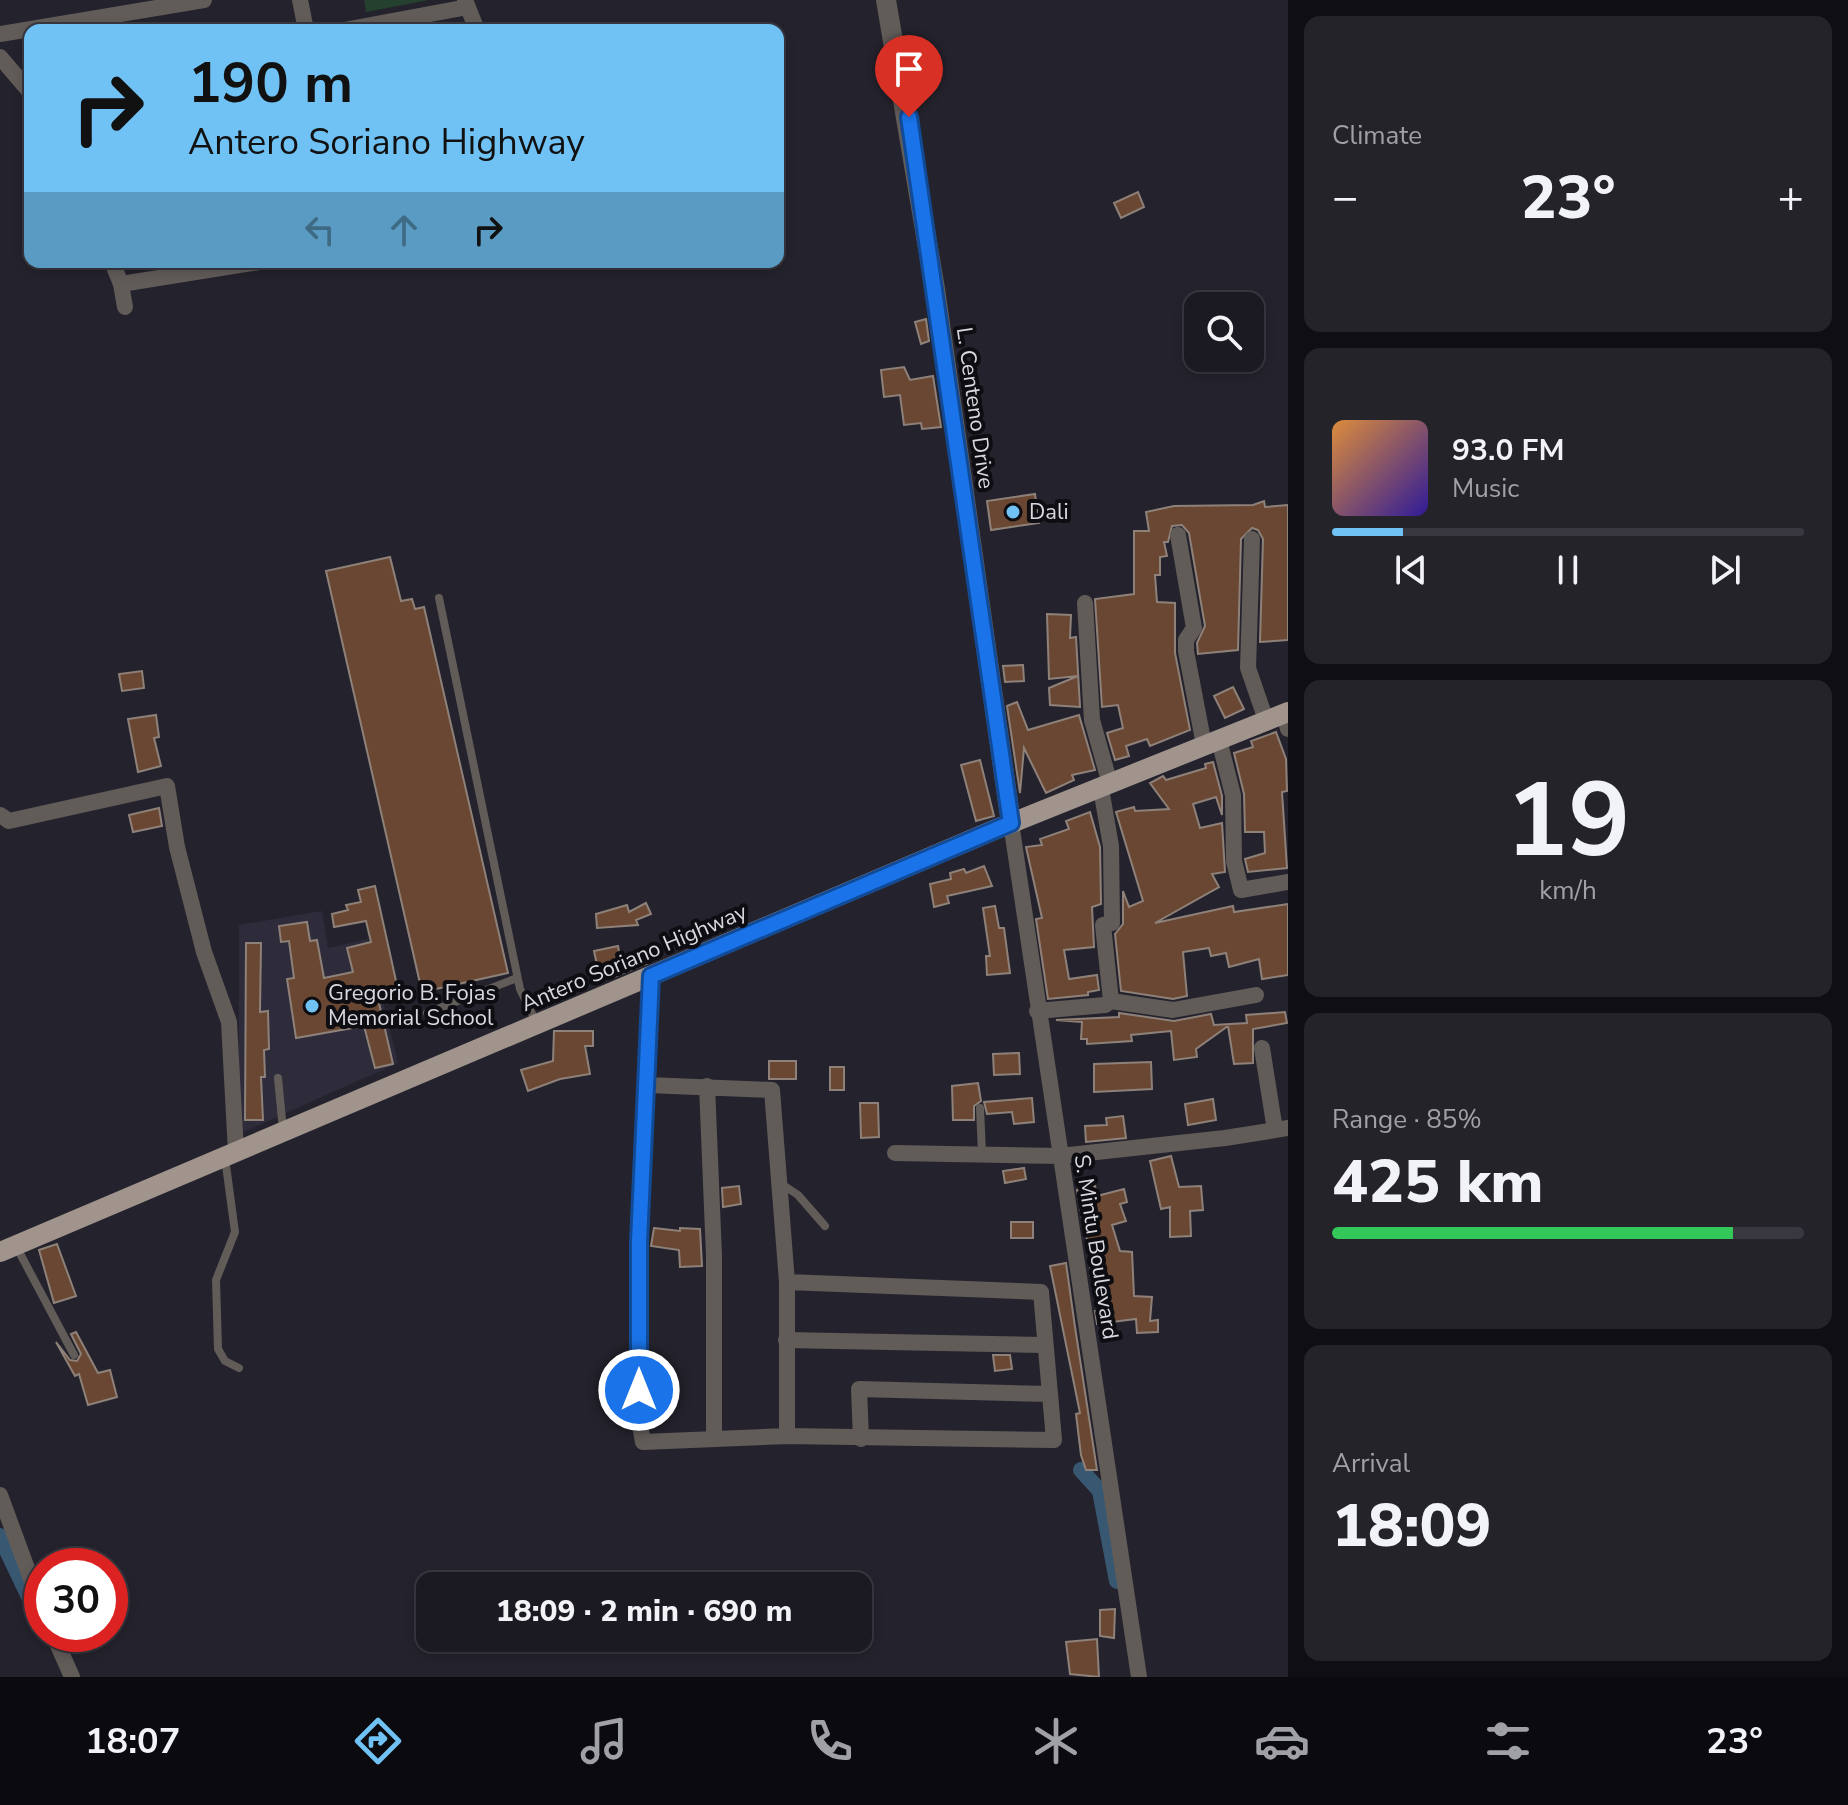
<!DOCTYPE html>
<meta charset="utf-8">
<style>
:root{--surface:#1b1a22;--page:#24232a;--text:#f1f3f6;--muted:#a0a1a5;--line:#393840;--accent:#70c2f4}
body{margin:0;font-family:"Nunito Sans",sans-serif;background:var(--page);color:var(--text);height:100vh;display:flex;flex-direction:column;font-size:30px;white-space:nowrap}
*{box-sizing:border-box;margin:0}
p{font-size:26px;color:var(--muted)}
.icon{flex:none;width:44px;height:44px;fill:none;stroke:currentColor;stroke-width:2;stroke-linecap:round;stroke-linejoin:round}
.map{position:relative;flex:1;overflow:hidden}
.side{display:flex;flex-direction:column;gap:16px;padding:16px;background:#0f0e13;width:560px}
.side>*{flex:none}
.guide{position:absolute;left:24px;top:24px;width:760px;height:244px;border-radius:16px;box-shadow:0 4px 12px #0003,0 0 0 2px var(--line);background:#70c2f4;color:#111;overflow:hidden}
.tools{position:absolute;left:1184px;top:292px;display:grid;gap:16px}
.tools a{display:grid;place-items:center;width:80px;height:80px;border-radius:16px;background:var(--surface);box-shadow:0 4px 12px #0003,0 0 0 2px var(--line);font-size:40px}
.speed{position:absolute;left:24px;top:1548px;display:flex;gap:16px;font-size:40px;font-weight:700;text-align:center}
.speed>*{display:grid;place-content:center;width:104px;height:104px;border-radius:50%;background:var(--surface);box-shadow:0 4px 12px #0003,0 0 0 2px var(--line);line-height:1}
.speed .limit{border:12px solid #d22;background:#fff;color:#111}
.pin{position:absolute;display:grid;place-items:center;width:68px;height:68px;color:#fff;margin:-82px -34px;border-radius:50% 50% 50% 0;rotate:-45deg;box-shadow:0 0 8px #0007}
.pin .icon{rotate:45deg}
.me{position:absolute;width:88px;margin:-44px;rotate:0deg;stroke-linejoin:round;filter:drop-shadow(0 0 6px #0008)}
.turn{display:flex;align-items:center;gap:28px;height:168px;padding:0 32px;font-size:36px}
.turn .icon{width:104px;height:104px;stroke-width:2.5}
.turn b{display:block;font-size:56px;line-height:68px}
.lanes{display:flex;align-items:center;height:76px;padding:0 32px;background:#0003;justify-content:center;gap:40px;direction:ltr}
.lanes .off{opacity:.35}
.big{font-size:60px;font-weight:800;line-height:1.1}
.side .tile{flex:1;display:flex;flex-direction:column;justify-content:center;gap:12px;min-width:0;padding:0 28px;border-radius:16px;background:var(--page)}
.side .dial{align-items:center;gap:0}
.dial b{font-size:104px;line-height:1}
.song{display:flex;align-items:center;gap:24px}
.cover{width:96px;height:96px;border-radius:12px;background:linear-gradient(135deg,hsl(30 70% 55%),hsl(250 70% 35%))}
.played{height:8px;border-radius:4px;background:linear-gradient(90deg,var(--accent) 15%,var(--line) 15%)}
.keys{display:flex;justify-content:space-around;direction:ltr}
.heat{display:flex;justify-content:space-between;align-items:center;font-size:44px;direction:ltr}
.charge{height:12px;border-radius:6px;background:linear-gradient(90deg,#34c759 85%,var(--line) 0)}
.trip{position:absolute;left:416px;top:1572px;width:456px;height:80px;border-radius:16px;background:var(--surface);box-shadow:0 4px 12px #0003,0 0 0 2px var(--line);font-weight:800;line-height:80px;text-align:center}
.tab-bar{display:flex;height:128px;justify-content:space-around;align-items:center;background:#0b0a0e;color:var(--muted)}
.tab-bar .icon{width:56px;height:56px}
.tab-bar .current{color:var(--accent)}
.tab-bar b{font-size:36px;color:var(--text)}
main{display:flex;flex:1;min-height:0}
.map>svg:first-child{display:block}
</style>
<main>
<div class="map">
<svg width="1288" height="1677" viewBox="0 0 1288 1677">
<rect width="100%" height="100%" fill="#24232d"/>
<path fill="#2e2b3b" d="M 322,911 L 328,948 L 368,939 L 398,1063 L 239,1134 L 239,925 Z"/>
<path fill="#24402f" d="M 364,0 L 429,0 L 366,12 Z"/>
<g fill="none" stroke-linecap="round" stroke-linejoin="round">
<path stroke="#385872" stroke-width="16" d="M 1081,1470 L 1100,1491 L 1117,1581
M 0,1536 L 42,1624"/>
</g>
<path fill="#694732" stroke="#8e8179" stroke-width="2" d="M 1138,192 L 1144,207 L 1121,218 L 1114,203 Z
M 926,319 L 929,341 L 921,344 L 915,322 Z
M 904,367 L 910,380 L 933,376 L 941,427 L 922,429 L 921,423 L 904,425 L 900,395 L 884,397 L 881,370 Z
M 1035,494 L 1039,523 L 991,530 L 987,501 Z
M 1264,501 L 1265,507 L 1288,505 L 1288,640 L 1260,642 L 1263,539 L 1258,530 L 1252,528 L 1241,539 L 1238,650 L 1198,654 L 1197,643 L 1205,626 L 1189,533 L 1182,525 L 1172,526 L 1168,542 L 1164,542 L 1167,556 L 1160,557 L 1160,575 L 1155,575 L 1157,602 L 1175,603 L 1175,653 L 1190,730 L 1150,746 L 1147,739 L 1126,746 L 1129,756 L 1115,760 L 1107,733 L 1123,728 L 1118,705 L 1102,707 L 1095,599 L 1134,594 L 1134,531 L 1149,531 L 1146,512 L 1174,506 L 1253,505 Z
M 390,557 L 401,601 L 412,599 L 415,609 L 424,607 L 508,973 L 422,992 L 326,571 Z
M 1047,614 L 1071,615 L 1070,638 L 1076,637 L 1080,707 L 1050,705 L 1049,688 L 1078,676 L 1049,679 Z
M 1023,665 L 1024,681 L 1005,682 L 1003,666 Z
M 142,671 L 144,688 L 122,691 L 119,674 Z
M 1233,687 L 1244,709 L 1225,718 L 1214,696 Z
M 1017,702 L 1028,730 L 1079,715 L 1095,770 L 1072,775 L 1074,780 L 1046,793 L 1024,748 L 1020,793 L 1007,706 Z
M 156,715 L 159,737 L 154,738 L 161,766 L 138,772 L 128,719 Z
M 1276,732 L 1286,759 L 1287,791 L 1282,792 L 1287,868 L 1248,872 L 1245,859 L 1265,853 L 1264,832 L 1245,832 L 1244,794 L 1234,753 L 1253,747 L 1251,741 Z
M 980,760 L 994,816 L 976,821 L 961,765 Z
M 1213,762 L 1222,796 L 1222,815 L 1216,797 L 1193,804 L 1200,828 L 1222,823 L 1225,872 L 1212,874 L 1219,887 L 1155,923 L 1233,906 L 1234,912 L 1288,904 L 1288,975 L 1262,979 L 1259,959 L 1229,967 L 1226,953 L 1211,956 L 1209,948 L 1183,952 L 1187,996 L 1173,999 L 1121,991 L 1115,934 L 1123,924 L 1123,891 L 1129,907 L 1143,901 L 1116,812 L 1134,807 L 1135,811 L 1169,809 L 1150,783 L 1163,776 L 1166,780 L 1206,768 L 1205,764 Z
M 159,808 L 162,826 L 133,832 L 129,815 Z
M 1090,812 L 1100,847 L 1101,904 L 1092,907 L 1094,947 L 1064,950 L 1069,979 L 1097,975 L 1099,990 L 1088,992 L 1088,995 L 1048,999 L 1036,919 L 1042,918 L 1026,847 L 1042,845 L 1040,839 L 1069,829 L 1066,821 Z
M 984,866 L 992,886 L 947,896 L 949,903 L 934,907 L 930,884 L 951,879 L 950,873 L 964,869 L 966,873 Z
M 375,886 L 400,999 L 379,1003 L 393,1064 L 375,1068 L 364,1026 L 296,1038 L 287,979 L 294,978 L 289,941 L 281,942 L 279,926 L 307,922 L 310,941 L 317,940 L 324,978 L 353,972 L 347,948 L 371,942 L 366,921 L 334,927 L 332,914 L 348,910 L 346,905 L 361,902 L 358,890 Z
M 646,903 L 651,914 L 636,920 L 638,925 L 597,928 L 596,914 L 627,905 L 629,912 Z
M 995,906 L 999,928 L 1004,928 L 1010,973 L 987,975 L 986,956 L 990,956 L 983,908 Z
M 246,943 L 261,943 L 260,1012 L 268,1011 L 269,1049 L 264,1050 L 265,1077 L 261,1077 L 263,1120 L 245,1120 Z
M 618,946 L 621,962 L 647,956 L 648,963 L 614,977 L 596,979 L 593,969 L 602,967 L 597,965 L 594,951 Z
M 1285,1012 L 1287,1023 L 1253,1029 L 1253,1063 L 1234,1064 L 1228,1026 L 1196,1049 L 1197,1057 L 1174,1060 L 1171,1031 L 1131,1035 L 1132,1041 L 1087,1044 L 1087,1039 L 1081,1039 L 1082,1022 L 1056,1020 L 1119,1017 L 1119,1013 L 1174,1021 L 1211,1014 L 1214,1025 L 1247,1023 L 1246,1015 Z
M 554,1031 L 593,1031 L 593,1046 L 585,1046 L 590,1074 L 560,1079 L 528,1091 L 521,1070 L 553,1061 Z
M 1019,1053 L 1020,1074 L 994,1075 L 993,1054 Z
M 769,1061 L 796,1061 L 796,1079 L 769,1079 Z
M 1151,1062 L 1152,1089 L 1094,1092 L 1094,1064 Z
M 830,1067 L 844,1067 L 844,1090 L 830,1090 Z
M 978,1083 L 981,1101 L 974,1106 L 974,1120 L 953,1120 L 952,1086 Z
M 1032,1098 L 1034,1122 L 1014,1124 L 1012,1112 L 987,1114 L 984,1102 Z
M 1213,1099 L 1216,1120 L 1188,1125 L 1185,1104 Z
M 860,1103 L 878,1103 L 879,1137 L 861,1138 Z
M 1123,1116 L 1126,1138 L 1086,1142 L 1085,1126 L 1107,1125 L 1106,1118 Z
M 1171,1156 L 1179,1187 L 1201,1186 L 1203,1210 L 1190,1211 L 1191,1236 L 1170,1237 L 1170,1207 L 1161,1209 L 1150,1161 Z
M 1024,1168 L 1026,1179 L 1005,1183 L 1003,1171 Z
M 739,1186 L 741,1204 L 723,1207 L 722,1188 Z
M 1095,1186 L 1097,1196 L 1124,1189 L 1127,1202 L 1120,1204 L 1126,1221 L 1112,1225 L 1120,1251 L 1132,1252 L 1134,1296 L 1152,1297 L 1150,1321 L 1158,1320 L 1158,1332 L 1137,1333 L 1136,1319 L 1097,1324 L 1095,1311 L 1100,1310 L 1094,1279 L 1091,1279 L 1090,1260 L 1094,1260 L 1084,1230 L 1077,1190 Z
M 1011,1222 L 1033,1222 L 1033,1238 L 1011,1238 Z
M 654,1228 L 680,1231 L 680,1228 L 700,1229 L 702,1266 L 680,1267 L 679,1250 L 651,1246 Z
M 57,1244 L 76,1296 L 54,1303 L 39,1250 Z
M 1066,1263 L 1075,1327 L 1097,1470 L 1086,1470 L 1081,1455 L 1076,1414 L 1080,1413 L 1050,1266 Z
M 76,1332 L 98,1373 L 110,1370 L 117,1397 L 88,1405 L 79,1374 L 75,1376 L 56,1342 L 70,1360 L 77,1361 L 81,1354 L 71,1334 Z
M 993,1355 L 1010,1355 L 1012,1369 L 995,1371 Z
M 1115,1609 L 1114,1638 L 1100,1636 L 1100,1610 Z
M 1097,1639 L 1099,1677 L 1070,1674 L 1066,1642 Z"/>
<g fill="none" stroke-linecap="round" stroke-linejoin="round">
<path stroke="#625c59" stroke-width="8" d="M 439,598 L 520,989 L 537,1024
M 427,1013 L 517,978
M 278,1078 L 283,1130
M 980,1108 L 982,1153
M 225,1158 L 235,1232 L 216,1280 L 218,1349 L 225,1361 L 239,1368
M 780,1183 L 798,1195 L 825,1226
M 16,1246 L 74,1355"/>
<path stroke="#625c59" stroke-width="16" d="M 300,0 L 306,30
M 465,0 L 477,30
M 344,30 L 468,7
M 0,34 L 204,0
M 0,57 L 30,92
M 112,262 L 121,284 L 259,262
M 121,284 L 125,307
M 1178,535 L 1194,628 L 1186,640 L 1186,651 L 1204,745
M 1252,539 L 1248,668 L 1266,720
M 1085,603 L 1092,720 L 1110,784
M 1284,713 L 1288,729
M 1219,740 L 1233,795 L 1234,861 L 1241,890 L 1288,882
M 1101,789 L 1111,846 L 1112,923 L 1103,925 L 1111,1001 L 1173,1010 L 1256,995
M 0,815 L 9,821 L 167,786 L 177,847 L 204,952 L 229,1022 L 236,1152
M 1011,823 L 1139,1677
M 1037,1011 L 1105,1005 L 1111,1001
M 1262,1048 L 1275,1130
M 648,1085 L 772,1090 L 787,1282 L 1041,1292 L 1054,1440 L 787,1436 L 643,1442 L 639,1420 L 639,1242 L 651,976
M 707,1086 L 714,1256 L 714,1439
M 895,1153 L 1060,1156 L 1225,1138 L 1288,1128
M 787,1282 L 787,1436
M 786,1340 L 1044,1345
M 861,1439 L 859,1389 L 1049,1394
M 0,1495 L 42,1609
M 53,1634 L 72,1677"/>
<path stroke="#625c59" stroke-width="20" d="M 886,0 L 935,289 L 1011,823"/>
<path stroke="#a0948d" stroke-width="20" d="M 0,1252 L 994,830 L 1288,712"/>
</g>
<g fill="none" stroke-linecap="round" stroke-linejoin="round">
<g stroke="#114b97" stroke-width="20">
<path id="route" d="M 639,1390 L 639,1242 L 651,976 L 1011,823 L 909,117"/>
</g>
<use href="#route" stroke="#1a73e8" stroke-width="14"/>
</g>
<g fill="#70c2f4" stroke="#0e0d12" stroke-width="3">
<circle cx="1013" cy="512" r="8"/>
<circle cx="312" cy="1006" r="8"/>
</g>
<g text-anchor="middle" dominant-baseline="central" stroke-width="8" stroke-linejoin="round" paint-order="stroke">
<g font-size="22" fill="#d9d8e0" stroke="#0e0d12">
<text transform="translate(975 408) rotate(82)">L. Centeno Drive</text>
<text transform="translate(634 958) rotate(-23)">Antero Soriano Highway</text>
<text transform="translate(1096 1247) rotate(81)">S. Mintu Boulevard</text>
</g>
<g font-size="22" fill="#d9d8e0" stroke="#0e0d12" text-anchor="start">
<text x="1029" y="512">Dali</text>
<text x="328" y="993">Gregorio B. Fojas<tspan x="328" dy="25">Memorial School</tspan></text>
</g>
</g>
</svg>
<div class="tools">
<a><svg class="icon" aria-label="search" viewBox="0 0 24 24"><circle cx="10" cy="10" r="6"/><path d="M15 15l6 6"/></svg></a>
</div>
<div class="speed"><div class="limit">30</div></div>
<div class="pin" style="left:909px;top:117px;background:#d93025"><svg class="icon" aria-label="arrive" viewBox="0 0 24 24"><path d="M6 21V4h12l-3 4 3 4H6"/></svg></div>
<svg class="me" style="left:639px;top:1390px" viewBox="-20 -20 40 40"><circle r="17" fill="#1a73e8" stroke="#fff" stroke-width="3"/><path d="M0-11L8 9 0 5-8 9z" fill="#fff"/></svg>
<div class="trip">18:09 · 2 min · 690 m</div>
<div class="guide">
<div class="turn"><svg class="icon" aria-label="right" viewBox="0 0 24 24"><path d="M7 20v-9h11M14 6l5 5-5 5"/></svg><div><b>190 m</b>Antero Soriano Highway</div></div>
<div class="lanes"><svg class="icon off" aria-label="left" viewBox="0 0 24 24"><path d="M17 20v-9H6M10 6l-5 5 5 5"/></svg><svg class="icon off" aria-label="ahead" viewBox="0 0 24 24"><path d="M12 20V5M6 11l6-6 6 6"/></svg><svg class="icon" aria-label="right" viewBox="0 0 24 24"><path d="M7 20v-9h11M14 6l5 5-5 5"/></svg></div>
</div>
</div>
<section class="side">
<div class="tile"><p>Climate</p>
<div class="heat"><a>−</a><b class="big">23°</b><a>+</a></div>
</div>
<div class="tile">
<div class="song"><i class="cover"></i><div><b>93.0 FM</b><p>Music</p></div></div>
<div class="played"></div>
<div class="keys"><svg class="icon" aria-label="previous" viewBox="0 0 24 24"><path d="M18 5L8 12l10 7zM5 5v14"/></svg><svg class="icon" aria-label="pause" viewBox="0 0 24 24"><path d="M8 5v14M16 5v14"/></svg><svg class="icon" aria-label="next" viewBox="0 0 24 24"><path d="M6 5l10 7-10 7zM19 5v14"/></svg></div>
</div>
<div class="tile dial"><b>19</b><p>km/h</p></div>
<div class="tile"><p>Range · 85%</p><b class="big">425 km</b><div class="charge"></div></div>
<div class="tile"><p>Arrival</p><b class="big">18:09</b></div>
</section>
</main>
<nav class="tab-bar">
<b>18:07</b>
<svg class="icon current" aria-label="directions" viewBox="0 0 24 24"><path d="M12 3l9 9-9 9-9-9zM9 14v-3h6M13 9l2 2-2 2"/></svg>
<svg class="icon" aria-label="music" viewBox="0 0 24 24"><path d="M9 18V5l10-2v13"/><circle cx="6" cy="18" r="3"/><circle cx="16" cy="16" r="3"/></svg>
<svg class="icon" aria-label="phone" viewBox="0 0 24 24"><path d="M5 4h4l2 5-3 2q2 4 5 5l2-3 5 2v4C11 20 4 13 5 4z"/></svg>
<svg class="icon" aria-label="climate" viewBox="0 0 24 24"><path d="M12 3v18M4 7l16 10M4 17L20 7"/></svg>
<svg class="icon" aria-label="car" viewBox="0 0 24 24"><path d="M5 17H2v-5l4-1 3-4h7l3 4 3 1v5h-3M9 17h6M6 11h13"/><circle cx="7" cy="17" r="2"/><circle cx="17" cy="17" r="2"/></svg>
<svg class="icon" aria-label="filters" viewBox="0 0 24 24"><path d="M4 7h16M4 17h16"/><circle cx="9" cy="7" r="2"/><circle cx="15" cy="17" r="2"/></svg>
<b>23°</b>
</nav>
